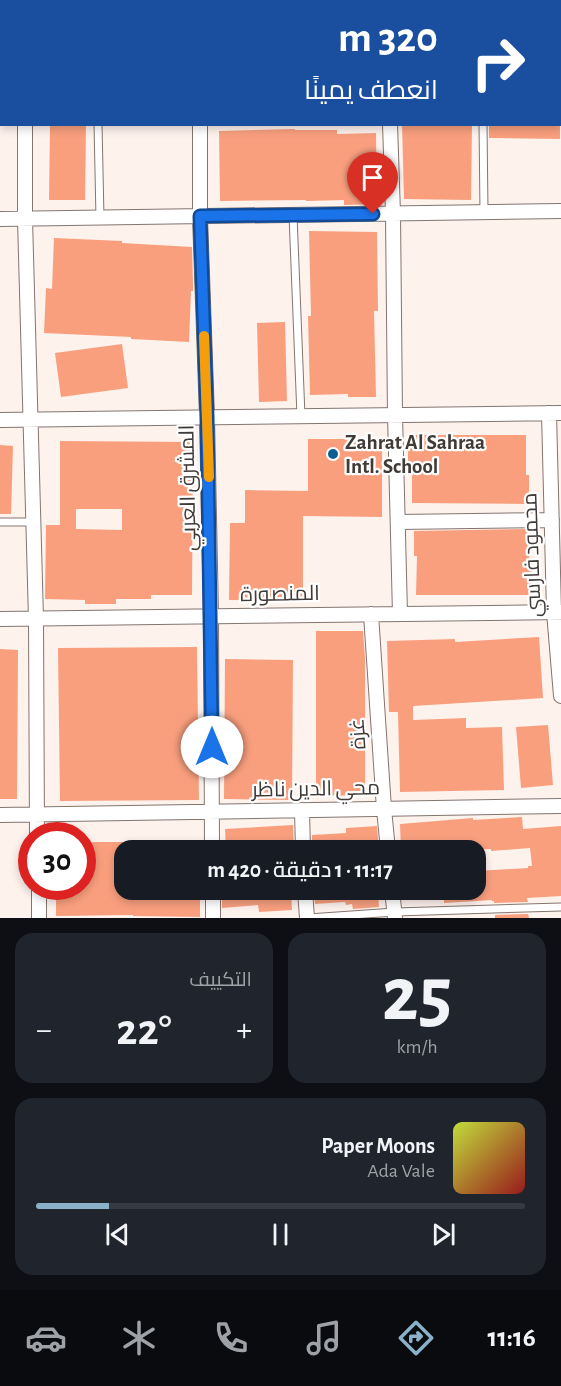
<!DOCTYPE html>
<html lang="ar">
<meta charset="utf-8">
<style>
:root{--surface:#171b24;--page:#20242c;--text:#f1f3f6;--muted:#9ea1a6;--line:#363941;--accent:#8bb0c9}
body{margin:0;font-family:"Alegreya Sans",Cairo,sans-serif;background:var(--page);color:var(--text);direction:rtl;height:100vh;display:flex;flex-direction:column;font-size:22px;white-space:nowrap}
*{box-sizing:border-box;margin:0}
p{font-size:20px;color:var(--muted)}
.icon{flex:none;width:33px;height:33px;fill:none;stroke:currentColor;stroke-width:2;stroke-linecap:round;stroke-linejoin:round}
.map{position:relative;height:918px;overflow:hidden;direction:ltr}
.side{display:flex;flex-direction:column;gap:15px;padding:15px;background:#0d0f14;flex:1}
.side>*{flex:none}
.hud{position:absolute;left:0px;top:0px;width:561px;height:126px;box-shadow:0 3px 9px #0003;direction:rtl;background:#1a4fa0;color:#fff;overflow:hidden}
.speed{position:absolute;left:18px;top:822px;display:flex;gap:12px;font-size:30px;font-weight:700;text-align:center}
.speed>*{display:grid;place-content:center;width:78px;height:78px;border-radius:50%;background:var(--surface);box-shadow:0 3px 9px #0003;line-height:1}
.speed .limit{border:9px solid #d22;background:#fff;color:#111}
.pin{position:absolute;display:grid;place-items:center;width:51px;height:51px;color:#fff;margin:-62px -26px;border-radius:50% 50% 50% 0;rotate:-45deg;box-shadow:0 0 6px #0007}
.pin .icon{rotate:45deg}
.me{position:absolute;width:66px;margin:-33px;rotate:0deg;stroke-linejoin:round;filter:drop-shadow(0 0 4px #0008)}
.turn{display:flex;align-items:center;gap:21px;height:126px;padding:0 24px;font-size:27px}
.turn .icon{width:78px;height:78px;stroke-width:2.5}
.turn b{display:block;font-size:42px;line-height:51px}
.big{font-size:45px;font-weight:600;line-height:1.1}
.side .card{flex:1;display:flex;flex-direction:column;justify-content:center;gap:9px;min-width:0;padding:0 21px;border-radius:18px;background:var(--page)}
.side .dial{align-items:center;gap:0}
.dial b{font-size:78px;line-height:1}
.song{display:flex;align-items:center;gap:18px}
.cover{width:72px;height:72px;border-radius:9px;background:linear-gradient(135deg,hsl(70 70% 55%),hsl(0 70% 35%))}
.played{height:6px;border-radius:3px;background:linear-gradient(90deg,var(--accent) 15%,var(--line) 15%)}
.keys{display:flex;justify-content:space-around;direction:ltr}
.heat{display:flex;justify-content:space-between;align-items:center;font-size:33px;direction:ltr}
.side .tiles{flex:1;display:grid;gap:15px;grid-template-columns:1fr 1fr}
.card:last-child{grid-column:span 2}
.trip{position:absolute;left:114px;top:840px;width:372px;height:60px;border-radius:18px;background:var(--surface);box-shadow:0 3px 9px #0003;font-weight:600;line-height:60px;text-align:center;direction:rtl}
.tabs{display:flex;height:96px;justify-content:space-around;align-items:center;background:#090b0e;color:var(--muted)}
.tabs .icon{width:42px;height:42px}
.tabs .on{color:var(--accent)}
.tabs b{font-size:27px;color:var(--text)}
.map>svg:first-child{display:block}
</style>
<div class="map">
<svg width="561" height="918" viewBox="0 0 561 918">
<rect width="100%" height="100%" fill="#fef2ed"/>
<path fill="#f99f7e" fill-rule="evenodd" d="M 50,124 L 86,124 L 85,200 L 49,200 Z
M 402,124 L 472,124 L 471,200 L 404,199 Z
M 489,124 L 560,124 L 560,139 L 489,138 Z
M 295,129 L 295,130 L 337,130 L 337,134 L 376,133 L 377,204 L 344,205 L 344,200 L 306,201 L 306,200 L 220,201 L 219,131 Z
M 309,231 L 377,232 L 378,311 L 374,311 L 376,397 L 348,397 L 348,394 L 310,395 L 308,316 L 311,316 Z
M 54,238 L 122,241 L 122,243 L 192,247 L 193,284 L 193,291 L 191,291 L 189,342 L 131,339 L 131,337 L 44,333 L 46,288 L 52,289 Z
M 285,322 L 287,401 L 259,402 L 257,323 Z
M 122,344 L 128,388 L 61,397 L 55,353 Z
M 408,435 L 526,435 L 526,475 L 529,475 L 529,504 L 412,503 L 412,464 L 408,464 Z
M 308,439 L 382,439 L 382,517 L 303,516 L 303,601 L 229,600 L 230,523 L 245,523 L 245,490 L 308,491 Z
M 60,441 L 193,442 L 192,595 L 151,595 L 151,599 L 116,599 L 116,604 L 85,604 L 85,600 L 45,599 L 46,525 L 60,525 ZM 76,509 L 122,509 L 122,530 L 76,529 Z
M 0,445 L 13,446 L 11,514 L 0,514 Z
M 529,529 L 529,566 L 532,566 L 532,595 L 416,595 L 417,556 L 414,556 L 414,531 Z
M 316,631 L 363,631 L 365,658 L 365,796 L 316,795 Z
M 539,637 L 543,698 L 413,706 L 413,720 L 466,718 L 466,728 L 502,727 L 504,790 L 400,792 L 398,712 L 389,712 L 387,641 L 455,639 L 455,642 Z
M 197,647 L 199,800 L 60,801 L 58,648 Z
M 0,649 L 18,650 L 17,799 L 0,799 Z
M 225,659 L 293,660 L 292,800 L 224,799 Z
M 548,725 L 553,785 L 521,788 L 516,727 Z
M 522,817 L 523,829 L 561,826 L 561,896 L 527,898 L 528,902 L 494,903 L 494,901 L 492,901 L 492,900 L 444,903 L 444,898 L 404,900 L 403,890 L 476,890 L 476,871 L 528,868 L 528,866 L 532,866 L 530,848 L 491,851 L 491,849 L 464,850 L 401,850 L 400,824 L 473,818 L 473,820 Z
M 293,825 L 294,850 L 226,850 L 225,829 Z
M 377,826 L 379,850 L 312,850 L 312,835 L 346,833 L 346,828 Z
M 96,842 L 124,842 L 124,890 L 200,890 L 200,917 L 133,916 L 133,915 L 56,916 L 56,886 L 82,886 L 82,843 Z
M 222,890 L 291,890 L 292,910 L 259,912 L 258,905 L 222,908 Z
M 314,890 L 378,890 L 379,907 L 353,909 L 352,904 L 346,905 L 345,902 L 315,904 Z
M 528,914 L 529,918 L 495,918 L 495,915 Z"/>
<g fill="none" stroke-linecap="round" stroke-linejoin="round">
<g stroke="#837570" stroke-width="9">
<path id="lane" d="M 117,0 L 117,2
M 311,0 L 311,2
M 516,0 L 516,2
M 0,121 L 2,121
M 98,124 L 100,218
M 483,124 L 484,212
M 293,215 L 301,416
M 0,522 L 33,522
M 308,918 L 395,912 L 561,907"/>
</g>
<g stroke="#837570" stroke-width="16">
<path id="street" d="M 24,0 L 24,2
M 200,0 L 200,2
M 560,8 L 561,8
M 0,15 L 2,15
M 25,124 L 25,219 L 36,619 L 37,836
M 200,124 L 200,217 L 207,417 L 211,616 L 212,850
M 390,124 L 393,214 L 395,415 L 400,614
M 0,219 L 561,211
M 549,413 L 554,612 L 561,696
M 0,420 L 561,413
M 398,522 L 552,520
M 371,614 L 384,809 L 388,850
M 0,619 L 561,612
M 302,810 L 303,850
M 0,815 L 561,806
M 39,886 L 39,918
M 213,890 L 213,918
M 305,890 L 307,918
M 392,890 L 395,918"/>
</g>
<use href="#lane" stroke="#fff" stroke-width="7"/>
<use href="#street" stroke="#fff" stroke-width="14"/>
</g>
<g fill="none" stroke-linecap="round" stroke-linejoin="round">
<g stroke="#114b97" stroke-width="15">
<path id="route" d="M 212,747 L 207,417 L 200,216 L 373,214"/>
</g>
<use href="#route" stroke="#1a73e8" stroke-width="10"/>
<path stroke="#f59e0b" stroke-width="10" d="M 204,336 L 209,477"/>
</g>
<circle fill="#0f5e91" stroke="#fff" stroke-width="2" cx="333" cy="454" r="6"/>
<g text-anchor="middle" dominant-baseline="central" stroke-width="4.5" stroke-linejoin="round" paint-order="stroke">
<g font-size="21" font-weight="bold" fill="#413b38" stroke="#fff" text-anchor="start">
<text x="345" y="442">Zahrat Al Sahraa<tspan x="345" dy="24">Intl. School</tspan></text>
</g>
<g font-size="21" fill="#413b38" stroke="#fff">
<text transform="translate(188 488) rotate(-91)">المشرق العربي</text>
<text transform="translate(532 555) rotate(-92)">محمود فارسي</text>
<text transform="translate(280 594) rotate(-1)">المنصورة</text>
<text transform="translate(358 734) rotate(-94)">غزة</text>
<text transform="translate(316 789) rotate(-1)">محي الدين ناظر</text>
</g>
</g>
</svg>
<div class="speed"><div class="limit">30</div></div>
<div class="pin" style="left:373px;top:214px;background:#d93025"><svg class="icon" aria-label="arrive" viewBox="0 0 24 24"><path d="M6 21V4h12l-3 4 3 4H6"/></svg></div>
<svg class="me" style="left:212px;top:747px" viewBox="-20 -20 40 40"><circle r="19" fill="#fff"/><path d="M0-13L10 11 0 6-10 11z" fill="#1a73e8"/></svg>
<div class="trip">11:17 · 1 دقيقة · 420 m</div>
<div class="hud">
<div class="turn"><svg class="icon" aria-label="right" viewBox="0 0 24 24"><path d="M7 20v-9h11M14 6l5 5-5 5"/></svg><div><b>320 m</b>انعطف يمينًا</div></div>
</div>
</div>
<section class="side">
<div class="tiles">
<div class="card dial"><b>25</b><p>km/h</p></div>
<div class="card"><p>التكييف</p>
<div class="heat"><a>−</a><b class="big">22°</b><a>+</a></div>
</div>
<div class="card">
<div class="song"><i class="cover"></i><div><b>Paper Moons</b><p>Ada Vale</p></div></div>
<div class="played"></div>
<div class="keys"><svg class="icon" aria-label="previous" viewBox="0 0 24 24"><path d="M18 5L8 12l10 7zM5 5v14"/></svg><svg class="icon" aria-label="pause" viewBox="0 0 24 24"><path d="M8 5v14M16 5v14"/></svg><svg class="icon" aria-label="next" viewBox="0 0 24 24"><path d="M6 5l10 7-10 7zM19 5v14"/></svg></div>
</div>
</div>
</section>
<nav class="tabs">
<b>11:16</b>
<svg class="icon on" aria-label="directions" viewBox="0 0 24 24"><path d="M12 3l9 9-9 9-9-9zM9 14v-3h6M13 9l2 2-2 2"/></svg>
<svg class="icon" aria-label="music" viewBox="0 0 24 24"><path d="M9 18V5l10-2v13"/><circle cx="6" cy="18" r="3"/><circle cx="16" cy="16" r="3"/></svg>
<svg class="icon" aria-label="phone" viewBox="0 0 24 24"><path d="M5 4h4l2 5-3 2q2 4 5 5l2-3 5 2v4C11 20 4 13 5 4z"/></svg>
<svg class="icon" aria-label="climate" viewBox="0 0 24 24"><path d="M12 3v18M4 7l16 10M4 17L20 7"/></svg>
<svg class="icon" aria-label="car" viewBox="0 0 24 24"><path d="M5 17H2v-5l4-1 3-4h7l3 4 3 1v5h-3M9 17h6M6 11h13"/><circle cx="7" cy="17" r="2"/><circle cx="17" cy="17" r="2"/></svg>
</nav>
